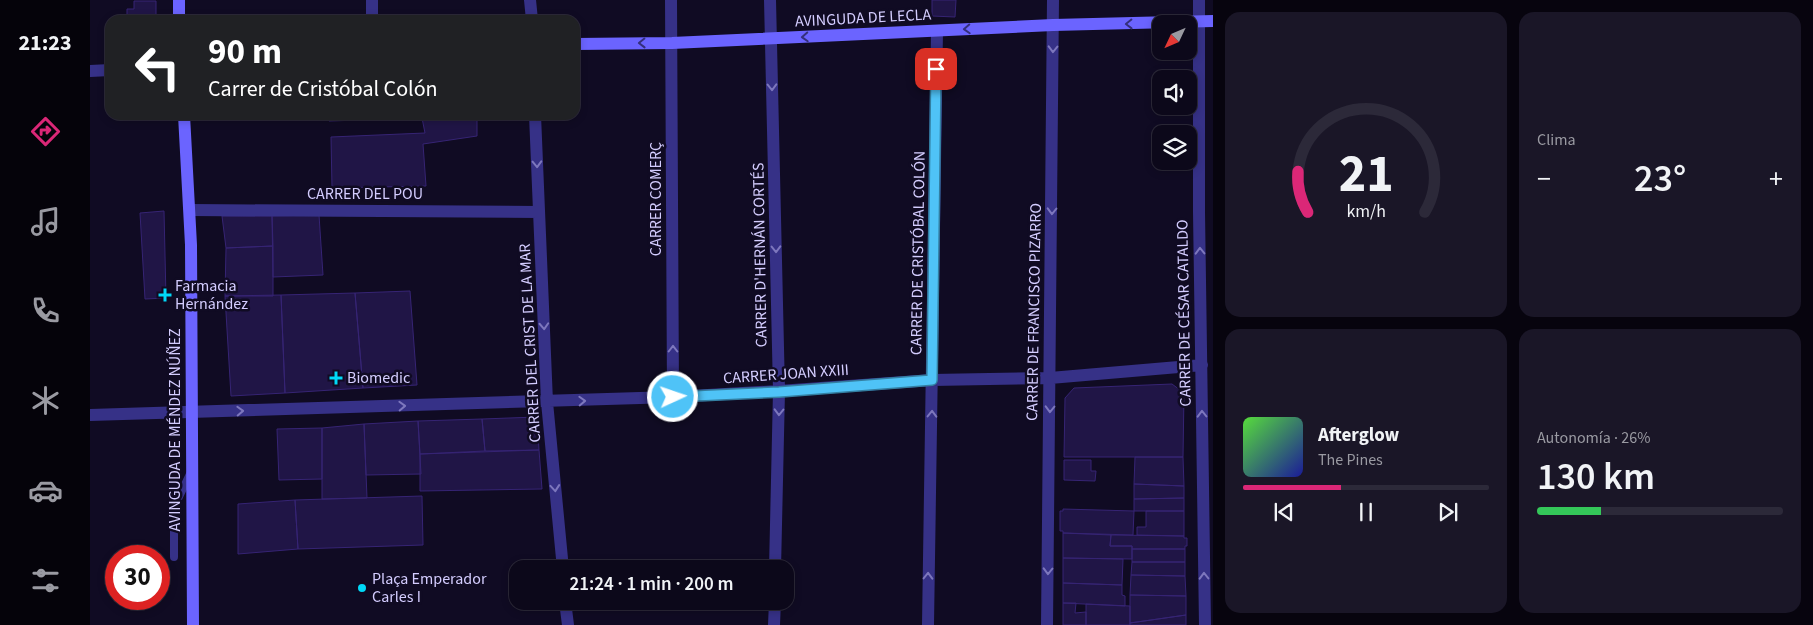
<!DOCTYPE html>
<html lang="es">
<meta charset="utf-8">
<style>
:root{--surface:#0c081a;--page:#1a1627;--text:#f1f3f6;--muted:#9a9aa2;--line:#2c2939;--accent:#db2777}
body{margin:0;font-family:"Source Sans 3",sans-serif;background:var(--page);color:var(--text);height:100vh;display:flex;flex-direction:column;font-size:19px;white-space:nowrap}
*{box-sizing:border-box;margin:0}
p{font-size:16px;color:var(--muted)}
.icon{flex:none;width:28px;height:28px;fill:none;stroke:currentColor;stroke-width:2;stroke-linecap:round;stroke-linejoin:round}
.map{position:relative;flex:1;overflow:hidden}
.panel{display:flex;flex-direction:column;gap:12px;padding:12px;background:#07040e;width:600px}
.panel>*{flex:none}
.banner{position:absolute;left:15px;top:15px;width:475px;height:105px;border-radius:15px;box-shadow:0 2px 8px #0003,0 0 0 1px var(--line);background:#202124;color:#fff;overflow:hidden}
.needle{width:32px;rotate:226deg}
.fabs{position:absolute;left:1062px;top:15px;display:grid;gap:10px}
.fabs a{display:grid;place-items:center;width:45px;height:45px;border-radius:10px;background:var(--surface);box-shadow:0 2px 8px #0003,0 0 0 1px var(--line);font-size:25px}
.speed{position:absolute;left:15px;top:545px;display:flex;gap:10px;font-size:25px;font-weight:700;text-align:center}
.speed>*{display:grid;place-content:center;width:65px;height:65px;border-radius:50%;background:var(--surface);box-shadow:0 2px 8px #0003,0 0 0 1px var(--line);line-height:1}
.speed .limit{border:8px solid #d22;background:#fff;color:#111}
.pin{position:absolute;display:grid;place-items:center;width:42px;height:42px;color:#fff;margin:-21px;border-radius:10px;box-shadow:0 2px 8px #0006}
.me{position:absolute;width:55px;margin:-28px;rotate:87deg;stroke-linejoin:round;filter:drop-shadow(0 0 4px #0008)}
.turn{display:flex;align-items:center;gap:18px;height:105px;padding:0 20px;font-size:22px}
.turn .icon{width:65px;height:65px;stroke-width:2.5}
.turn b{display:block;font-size:35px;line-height:42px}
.big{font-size:38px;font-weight:600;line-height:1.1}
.panel .tile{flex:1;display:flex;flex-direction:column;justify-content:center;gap:8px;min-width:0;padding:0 18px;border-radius:15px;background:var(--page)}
.panel .dial{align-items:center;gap:0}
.dial svg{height:130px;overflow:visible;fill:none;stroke:var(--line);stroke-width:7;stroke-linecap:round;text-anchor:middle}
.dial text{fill:var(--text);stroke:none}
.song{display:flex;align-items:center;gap:15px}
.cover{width:60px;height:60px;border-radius:8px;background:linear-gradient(135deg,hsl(110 70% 55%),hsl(240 70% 35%))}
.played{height:5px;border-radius:2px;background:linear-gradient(90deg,var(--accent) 40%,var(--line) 40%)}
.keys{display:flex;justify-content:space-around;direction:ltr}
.heat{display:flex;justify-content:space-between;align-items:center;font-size:28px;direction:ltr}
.charge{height:8px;border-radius:4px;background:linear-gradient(90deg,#34c759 26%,var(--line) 0)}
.panel .tiles{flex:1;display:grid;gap:12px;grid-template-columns:repeat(2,1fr)}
.trip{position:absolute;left:419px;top:560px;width:285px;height:50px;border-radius:15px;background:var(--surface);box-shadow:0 2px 8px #0003,0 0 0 1px var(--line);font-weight:600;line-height:50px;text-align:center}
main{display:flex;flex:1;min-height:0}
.menu{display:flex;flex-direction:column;width:90px;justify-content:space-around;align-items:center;background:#05030a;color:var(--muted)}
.menu .icon{width:35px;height:35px}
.menu .selected{color:var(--accent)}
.menu b{font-size:22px;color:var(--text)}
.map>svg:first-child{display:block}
</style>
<main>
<nav class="menu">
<b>21:23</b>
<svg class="icon selected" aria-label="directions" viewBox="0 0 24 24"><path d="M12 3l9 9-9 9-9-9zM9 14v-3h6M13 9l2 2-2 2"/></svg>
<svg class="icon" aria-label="music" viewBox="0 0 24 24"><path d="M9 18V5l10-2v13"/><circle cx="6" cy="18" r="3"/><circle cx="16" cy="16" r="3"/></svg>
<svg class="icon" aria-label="phone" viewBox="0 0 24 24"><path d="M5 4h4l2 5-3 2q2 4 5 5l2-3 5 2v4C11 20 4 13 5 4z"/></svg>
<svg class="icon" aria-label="climate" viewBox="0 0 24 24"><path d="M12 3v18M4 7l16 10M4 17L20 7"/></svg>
<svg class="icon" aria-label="car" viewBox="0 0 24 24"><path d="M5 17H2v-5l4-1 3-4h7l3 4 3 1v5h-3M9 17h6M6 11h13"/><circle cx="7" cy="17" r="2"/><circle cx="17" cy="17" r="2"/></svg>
<svg class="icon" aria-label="filters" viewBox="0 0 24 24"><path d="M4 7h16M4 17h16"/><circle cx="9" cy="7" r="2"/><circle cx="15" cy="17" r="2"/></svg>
</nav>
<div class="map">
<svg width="1123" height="625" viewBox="0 0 1123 625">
<rect width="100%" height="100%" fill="#100b23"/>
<path fill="#201546" stroke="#362474" d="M 842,0 L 866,0 L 865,17 L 842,16 Z
M 44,1 L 66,1 L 66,20 L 37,20 L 37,9 L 44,9 Z
M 238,115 L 387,115 L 387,136 L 333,144 L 336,186 L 242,188 L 241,137 L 335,133 L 332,118 L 239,121 Z
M 74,211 L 76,298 L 55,299 L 50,213 Z
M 229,215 L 233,275 L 183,277 L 182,216 Z
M 132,216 L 182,216 L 183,246 L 136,248 Z
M 183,246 L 183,296 L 135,296 L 136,248 Z
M 320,291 L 327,385 L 273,388 L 265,293 Z
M 265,293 L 273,388 L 195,393 L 191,295 Z
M 191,295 L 195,393 L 141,396 L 135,296 Z
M 1082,384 L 1094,393 L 1093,457 L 974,457 L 975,398 L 984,388 Z
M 447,417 L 449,450 L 395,451 L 392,419 Z
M 392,419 L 395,451 L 330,454 L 328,421 Z
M 328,421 L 331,474 L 276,475 L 274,424 Z
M 274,424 L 277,498 L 232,499 L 232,428 Z
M 232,428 L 232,479 L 189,480 L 187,429 Z
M 449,450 L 452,489 L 330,491 L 330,454 Z
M 1045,457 L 1093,457 L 1094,486 L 1044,484 Z
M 974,460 L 1001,460 L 1001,471 L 1006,471 L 1005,481 L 974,480 Z
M 1044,484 L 1094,486 L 1094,498 L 1044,499 Z
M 332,496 L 333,545 L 208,549 L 205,500 Z
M 1094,498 L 1094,511 L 1044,511 L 1044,499 Z
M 205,500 L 208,549 L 148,554 L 148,504 Z
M 973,509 L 1044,511 L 1043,535 L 973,533 L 973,531 L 970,531 L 970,511 L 973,511 Z
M 1056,511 L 1094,511 L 1094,536 L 1047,535 L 1047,527 L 1056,527 Z
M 973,533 L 1021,535 L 1020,546 L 1042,546 L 1042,559 L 973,558 Z
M 1021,535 L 1094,536 L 1094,538 L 1097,538 L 1097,546 L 1095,546 L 1095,549 L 1042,549 L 1042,546 L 1020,546 Z
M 1042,549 L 1095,549 L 1095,562 L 1042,562 Z
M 973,558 L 1033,559 L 1032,585 L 973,583 Z
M 1042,562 L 1095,562 L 1095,576 L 1041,575 Z
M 1041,575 L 1095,576 L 1096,596 L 1040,595 Z
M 973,583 L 1032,585 L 1032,595 L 1035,596 L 1035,606 L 973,603 Z
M 1040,595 L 1096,596 L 1096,615 L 1040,623 Z
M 973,603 L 986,603 L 985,613 L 996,612 L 996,625 L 973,625 Z
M 996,604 L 1040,606 L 1040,625 L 996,625 Z
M 1096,615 L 1096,625 L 1040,625 L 1040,623 Z"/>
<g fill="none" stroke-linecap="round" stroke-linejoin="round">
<path stroke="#363187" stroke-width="8" d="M 84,557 L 84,507 L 101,472"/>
<path stroke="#363187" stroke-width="12" d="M 440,0 L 442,20
M 581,0 L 583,397
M 680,0 L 689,391 L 685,569
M 1109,0 L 1109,212 L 1115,625
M 282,20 L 282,0
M 0,71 L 20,70
M 445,115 L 457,402 L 473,569
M 100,210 L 449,212
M 0,415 L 583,397 L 689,391 L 842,380 L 960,378 L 1112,365
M 475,601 L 478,625
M 684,625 L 685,601
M 838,625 L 847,31
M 957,625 L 963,0"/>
<path stroke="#6b64ff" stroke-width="12" d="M 89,0 L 89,20
M 485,44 L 582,43 L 963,25 L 1123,21
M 94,115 L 101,245 L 103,625"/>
</g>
<defs><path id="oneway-chevron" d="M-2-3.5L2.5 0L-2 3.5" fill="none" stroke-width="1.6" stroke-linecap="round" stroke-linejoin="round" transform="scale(1.25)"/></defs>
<g stroke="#342f7b">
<use href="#oneway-chevron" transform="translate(1039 24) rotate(179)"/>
<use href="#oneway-chevron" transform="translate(877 29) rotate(177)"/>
<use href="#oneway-chevron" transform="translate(715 37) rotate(177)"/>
<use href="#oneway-chevron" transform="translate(552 43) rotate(179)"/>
</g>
<g stroke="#7d77bd">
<use href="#oneway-chevron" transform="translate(963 49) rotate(91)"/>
<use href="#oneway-chevron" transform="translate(682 87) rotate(89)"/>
<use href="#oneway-chevron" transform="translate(447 164) rotate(88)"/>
<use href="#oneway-chevron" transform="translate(962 211) rotate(91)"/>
<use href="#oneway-chevron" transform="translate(686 249) rotate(89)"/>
<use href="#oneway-chevron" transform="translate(1110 251) rotate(-91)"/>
<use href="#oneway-chevron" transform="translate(454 326) rotate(87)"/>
<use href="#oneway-chevron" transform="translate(583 349) rotate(-90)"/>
<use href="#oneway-chevron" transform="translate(492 401) rotate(-2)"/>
<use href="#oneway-chevron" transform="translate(312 406) rotate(-2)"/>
<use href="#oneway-chevron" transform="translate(960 409) rotate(91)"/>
<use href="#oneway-chevron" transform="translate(150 411) rotate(-2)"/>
<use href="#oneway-chevron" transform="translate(689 412) rotate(91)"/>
<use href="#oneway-chevron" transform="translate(842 414) rotate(-89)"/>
<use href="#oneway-chevron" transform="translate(1112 414) rotate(-91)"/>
<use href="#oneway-chevron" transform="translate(465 488) rotate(85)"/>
<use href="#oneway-chevron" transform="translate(958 571) rotate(91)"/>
<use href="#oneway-chevron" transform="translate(838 576) rotate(-89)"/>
<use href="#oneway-chevron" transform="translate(1114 576) rotate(-91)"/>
</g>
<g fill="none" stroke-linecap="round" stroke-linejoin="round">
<g stroke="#337fa1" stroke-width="12">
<path id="route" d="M 583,397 L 689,392 L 842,380 L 846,69"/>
</g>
<use href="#route" stroke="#4fc3f7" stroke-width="9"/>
</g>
<g fill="#00d9f8" stroke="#100b23" stroke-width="2">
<path d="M72.5 287.5h5v5h5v5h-5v5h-5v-5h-5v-5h5z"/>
<path d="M243.5 370.5h5v5h5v5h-5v5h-5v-5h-5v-5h5z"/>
<circle cx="272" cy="588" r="5"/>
</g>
<g text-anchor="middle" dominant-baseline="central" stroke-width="5" stroke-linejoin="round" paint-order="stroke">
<g font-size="16" fill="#d4cdff" stroke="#100b23">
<text transform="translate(773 18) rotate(-3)">AVINGUDA DE LECLA</text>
<text x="275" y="194">CARRER DEL POU</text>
<text transform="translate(566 199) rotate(-90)">CARRER COMERÇ</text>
<text transform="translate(828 253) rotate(-89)">CARRER DE CRISTÓBAL COLÓN</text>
<text transform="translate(670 255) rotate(-91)">CARRER D'HERNÁN CORTÉS</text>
<text transform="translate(944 312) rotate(-89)">CARRER DE FRANCISCO PIZARRO</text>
<text transform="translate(1094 313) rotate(-91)">CARRER DE CÉSAR CATALDO</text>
<text transform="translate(440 343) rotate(-93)">CARRER DEL CRIST DE LA MAR</text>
<text transform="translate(696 374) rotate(-4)">CARRER JOAN XXIII</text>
<text transform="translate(85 430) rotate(-90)">AVINGUDA DE MÉNDEZ NÚÑEZ</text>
</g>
<g font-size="16" fill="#d4cdff" stroke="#100b23" text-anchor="start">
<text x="85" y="286">Farmacia<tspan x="85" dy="18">Hernández</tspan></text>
<text x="257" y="378">Biomedic</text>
<text x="282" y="579">Plaça Emperador<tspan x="282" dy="18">Carles I</tspan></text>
</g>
</g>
</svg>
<div class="fabs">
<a><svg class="needle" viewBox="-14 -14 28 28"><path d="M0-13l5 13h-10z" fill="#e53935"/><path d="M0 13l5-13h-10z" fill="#9a9aa2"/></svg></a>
<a><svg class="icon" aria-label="sound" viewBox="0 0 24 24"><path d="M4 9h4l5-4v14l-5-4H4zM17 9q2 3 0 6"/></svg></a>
<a><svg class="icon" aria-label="layers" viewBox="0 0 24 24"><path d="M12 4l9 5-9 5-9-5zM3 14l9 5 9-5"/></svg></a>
</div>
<div class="speed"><div class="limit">30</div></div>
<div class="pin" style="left:846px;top:69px;background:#d93025"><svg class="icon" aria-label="arrive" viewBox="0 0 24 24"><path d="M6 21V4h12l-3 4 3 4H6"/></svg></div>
<svg class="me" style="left:583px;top:397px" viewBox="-20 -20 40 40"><circle r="17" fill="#4fc3f7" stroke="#fff" stroke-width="3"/><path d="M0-11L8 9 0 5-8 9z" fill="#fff"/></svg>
<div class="trip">21:24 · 1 min · 200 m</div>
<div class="banner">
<div class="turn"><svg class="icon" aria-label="left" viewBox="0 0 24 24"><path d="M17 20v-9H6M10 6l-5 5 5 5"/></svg><div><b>90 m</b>Carrer de Cristóbal Colón</div></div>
</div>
</div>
<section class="panel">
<div class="tiles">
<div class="tile dial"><svg viewBox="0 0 100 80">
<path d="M14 69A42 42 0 1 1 86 69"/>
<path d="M14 69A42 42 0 0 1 8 44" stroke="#db2777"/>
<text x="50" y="56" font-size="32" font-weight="700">21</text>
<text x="50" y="72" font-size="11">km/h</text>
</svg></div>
<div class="tile"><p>Clima</p>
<div class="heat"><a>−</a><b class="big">23°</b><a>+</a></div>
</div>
<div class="tile">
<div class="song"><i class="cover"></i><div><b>Afterglow</b><p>The Pines</p></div></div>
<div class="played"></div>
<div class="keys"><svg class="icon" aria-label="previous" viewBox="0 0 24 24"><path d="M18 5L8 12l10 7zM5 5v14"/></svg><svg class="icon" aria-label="pause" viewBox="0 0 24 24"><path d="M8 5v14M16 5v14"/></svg><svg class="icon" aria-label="next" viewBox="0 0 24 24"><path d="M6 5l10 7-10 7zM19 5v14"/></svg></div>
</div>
<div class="tile"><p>Autonomía · 26%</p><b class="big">130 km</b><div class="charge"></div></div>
</div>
</section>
</main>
